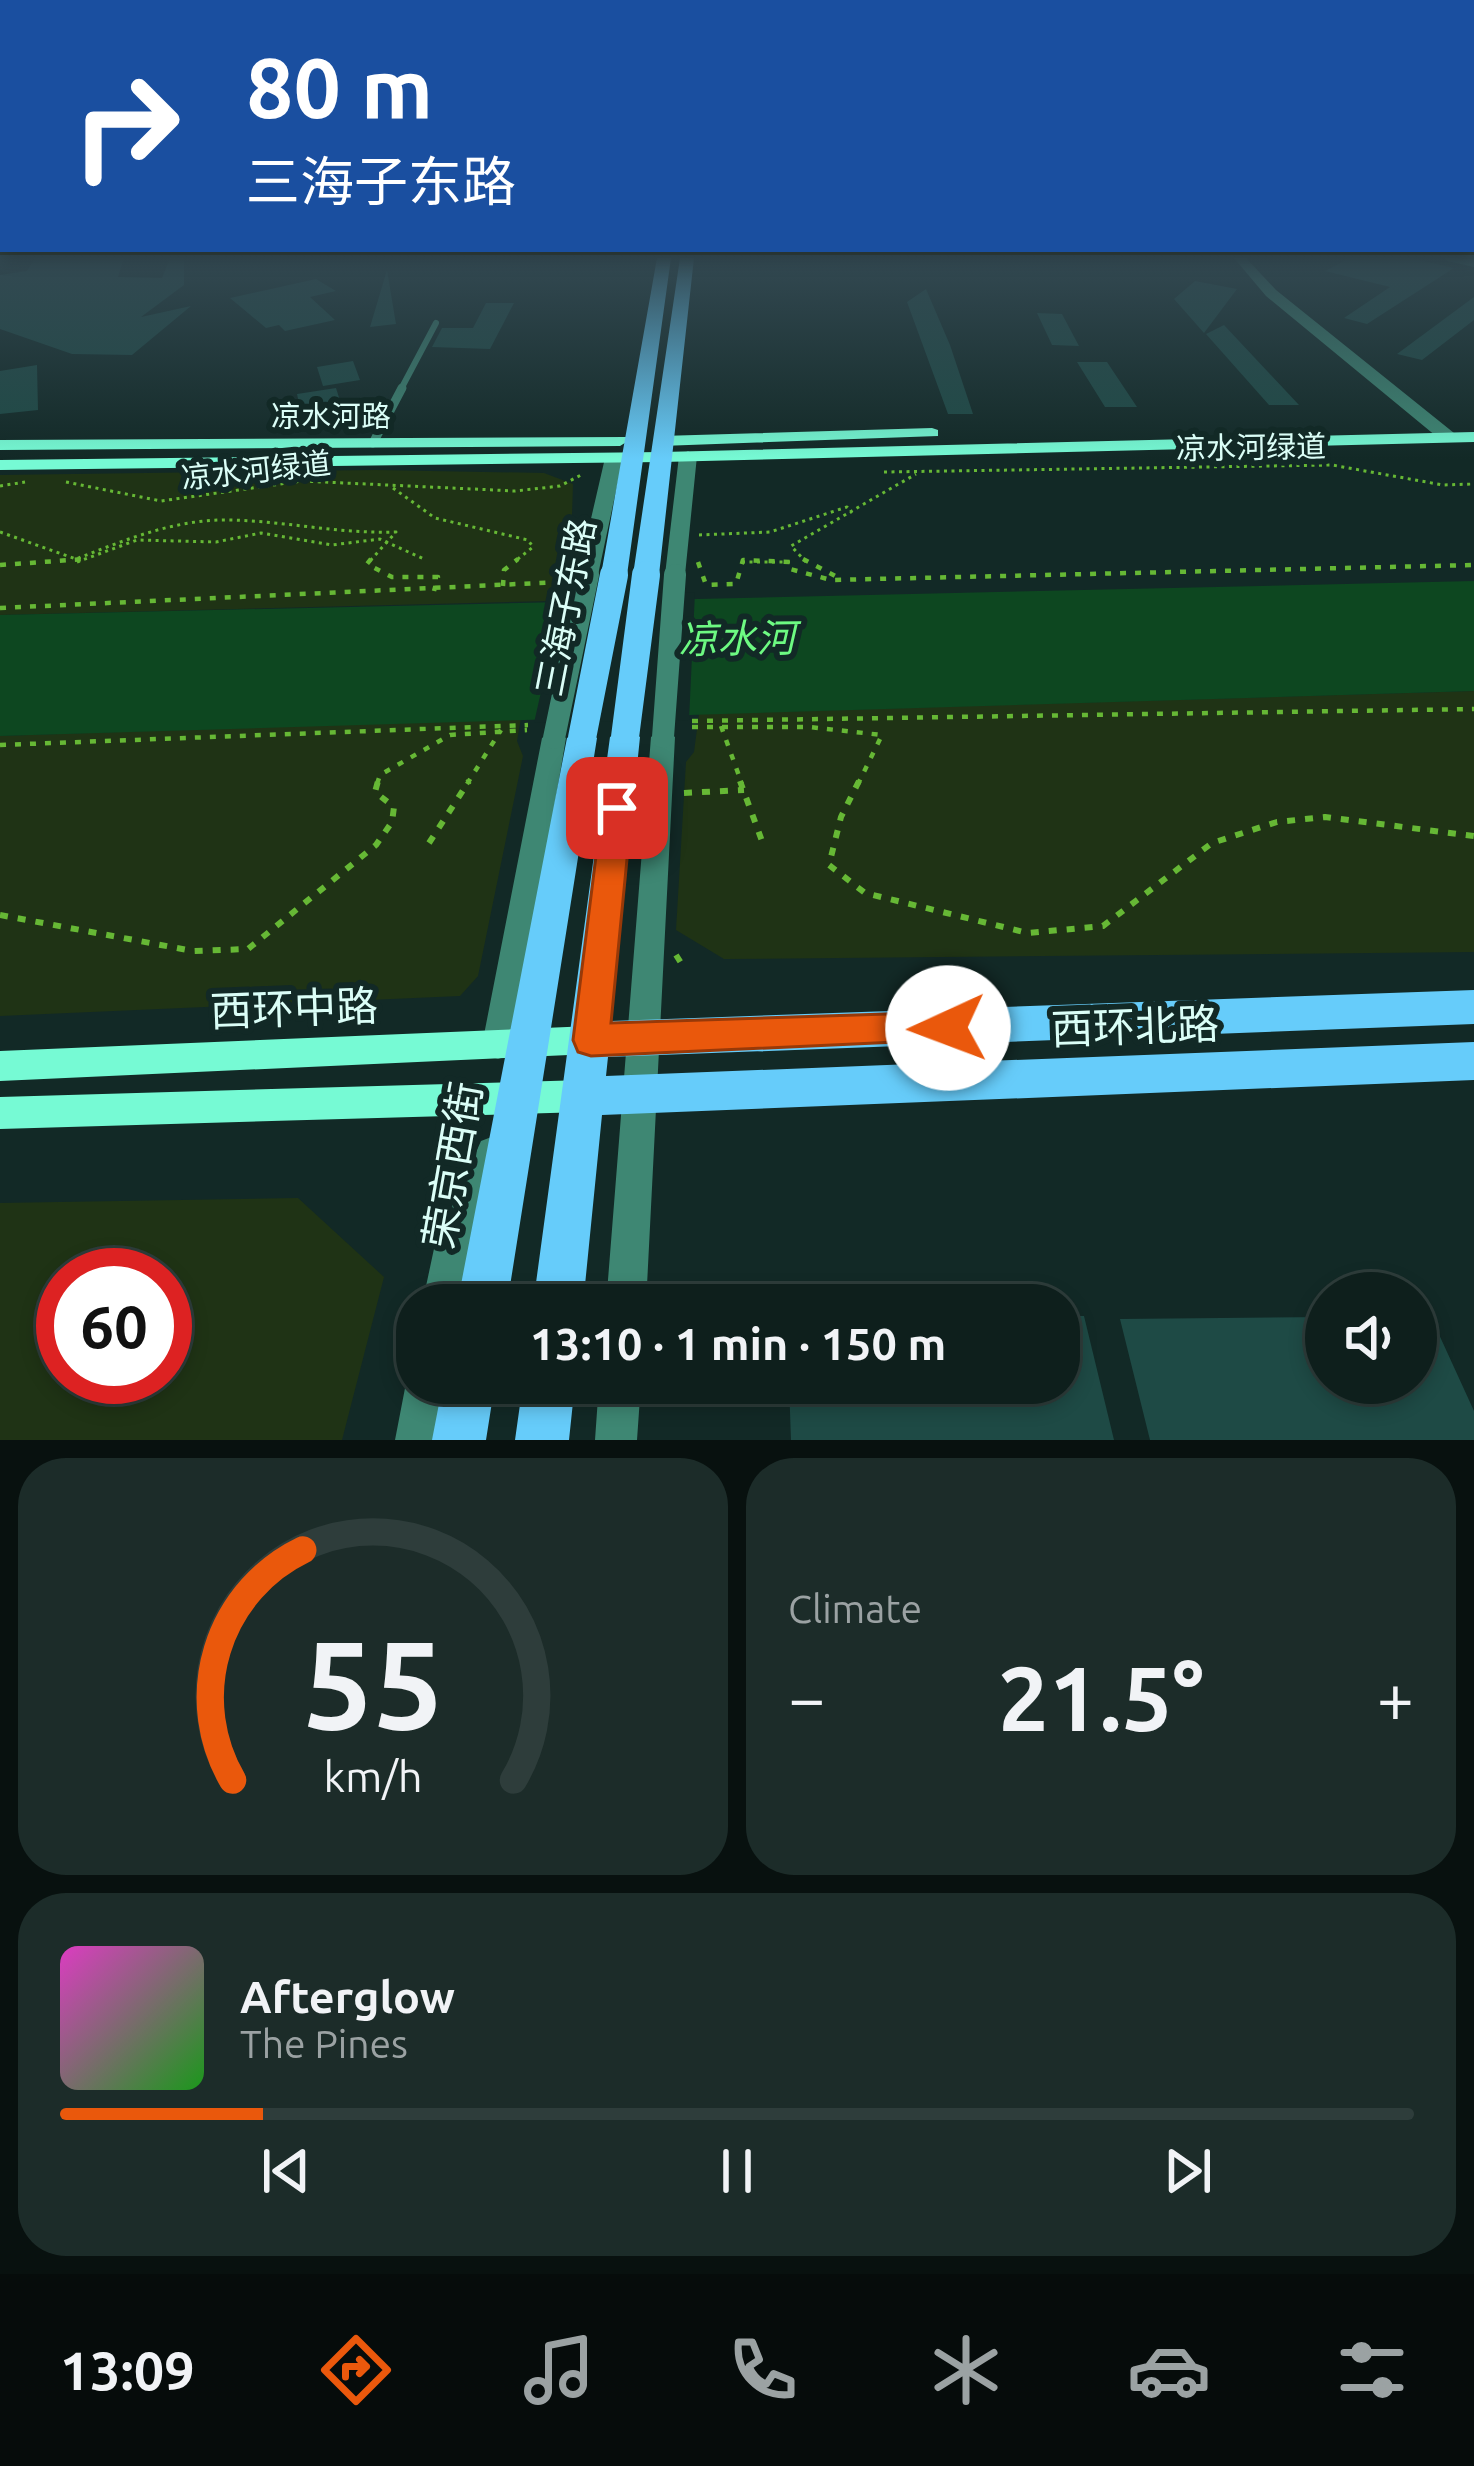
<!DOCTYPE html>
<meta charset="utf-8">
<style>
:root{--surface:#0e1f1c;--page:#1c2c29;--text:#f1f3f6;--muted:#9ba2a3;--line:#2e3d3b;--accent:#ea580c}
body{margin:0;font-family:Ubuntu,"Noto Sans SC",sans-serif;background:var(--page);color:var(--text);height:100vh;display:flex;flex-direction:column;font-size:45px;white-space:nowrap}
*{box-sizing:border-box;margin:0}
p{font-size:39px;color:var(--muted)}
.icon{flex:none;width:66px;height:66px;fill:none;stroke:currentColor;stroke-width:2;stroke-linecap:round;stroke-linejoin:round}
.map{position:relative;height:1440px;overflow:hidden}
.drawer{display:flex;flex-direction:column;gap:18px;padding:18px;background:#08110f;flex:1}
.drawer>*{flex:none}
.top-card{position:absolute;left:0px;top:0px;width:1476px;height:252px;box-shadow:0 6px 18px #0003,0 0 0 3px var(--line);background:#1a4fa0;color:#fff;overflow:hidden}
.fabs{position:absolute;left:1305px;top:1272px;display:grid;gap:24px}
.fabs a{display:grid;place-items:center;width:132px;height:132px;border-radius:50%;background:var(--surface);box-shadow:0 6px 18px #0003,0 0 0 3px var(--line);font-size:60px}
.speed{position:absolute;left:36px;top:1248px;display:flex;gap:24px;font-size:60px;font-weight:700;text-align:center}
.speed>*{display:grid;place-content:center;width:156px;height:156px;border-radius:50%;background:var(--surface);box-shadow:0 6px 18px #0003,0 0 0 3px var(--line);line-height:1}
.speed .limit{border:18px solid #d22;background:#fff;color:#111}
.pin{position:absolute;display:grid;place-items:center;width:102px;height:102px;color:#fff;margin:-51px;border-radius:24px;box-shadow:0 6px 18px #0006}
.me{position:absolute;width:132px;margin:-66px;rotate:268deg;stroke-linejoin:round;filter:drop-shadow(0 0 9px #0008)}
.turn{display:flex;align-items:center;gap:42px;height:252px;padding:0 48px;font-size:54px}
.turn .icon{width:156px;height:156px;stroke-width:2.5}
.turn b{display:block;font-size:84px;line-height:102px}
.big{font-size:90px;font-weight:600;line-height:1.1}
.drawer .card{flex:1;display:flex;flex-direction:column;justify-content:center;gap:18px;min-width:0;padding:0 42px;border-radius:48px;background:var(--page)}
.drawer .dial{align-items:center;gap:0}
.dial svg{height:312px;overflow:visible;fill:none;stroke:var(--line);stroke-width:7;stroke-linecap:round;text-anchor:middle}
.dial text{fill:var(--text);stroke:none}
.song{display:flex;align-items:center;gap:36px}
.cover{width:144px;height:144px;border-radius:18px;background:linear-gradient(135deg,hsl(310 70% 55%),hsl(120 70% 35%))}
.played{height:12px;border-radius:6px;background:linear-gradient(90deg,var(--accent) 15%,var(--line) 15%)}
.keys{display:flex;justify-content:space-around;direction:ltr}
.heat{display:flex;justify-content:space-between;align-items:center;font-size:66px;direction:ltr}
.drawer .tiles{flex:1;display:grid;gap:18px;grid-template-columns:1fr 1fr}
.card:last-child{grid-column:span 2}
.trip{position:absolute;left:396px;top:1284px;width:684px;height:120px;border-radius:48px;background:var(--surface);box-shadow:0 6px 18px #0003,0 0 0 3px var(--line);font-weight:600;line-height:120px;text-align:center}
.menu{display:flex;height:192px;justify-content:space-around;align-items:center;background:#060c0b;color:var(--muted)}
.menu .icon{width:84px;height:84px}
.menu .active{color:var(--accent)}
.menu b{font-size:54px;color:var(--text)}
.map>svg:first-child{display:block}
</style>
<div class="map">
<svg width="1474" height="1440" viewBox="0 0 1474 1440">
<rect width="100%" height="100%" fill="#122926"/>
<path fill="#1f3315" fill-rule="evenodd" d="M 376,470 L 544,473 L 573,484 L 571,546 L 549,601 L 0,615 L 0,475 Z
M 1474,691 L 1474,952 L 724,959 L 676,930 L 686,762 L 694,752 L 699,714 Z
M 521,718 L 517,741 L 523,756 L 478,976 L 460,996 L 0,1016 L 0,736 Z
M 298,1198 L 384,1277 L 342,1440 L 0,1440 L 0,1203 ZM 63,1275 L 165,1275 L 165,1377 L 63,1377 Z"/>
<path fill="#0d4720" d="M 1474,581 L 1474,691 L 0,736 L 0,615 Z"/>
<path fill="#122926" d="M 695,592 L 689,720 L 534,723 L 563,594 Z"/>
<path fill="#1e4a45" d="M 35,258 L 124,258 L 118,277 L 162,278 L 170,258 L 184,258 L 184,285 L 141,317 L 191,306 L 132,355 L 72,354 L 0,329 L 0,275 L 27,271 Z
M 1350,258 L 1410,258 L 1454,268 L 1367,324 L 1344,318 L 1390,287 L 1325,271 Z
M 387,270 L 396,324 L 370,327 Z
M 316,279 L 336,291 L 310,297 L 335,320 L 285,331 L 279,325 L 266,328 L 230,298 Z
M 1195,281 L 1237,289 L 1204,333 L 1174,299 Z
M 926,289 L 950,345 L 973,414 L 948,414 L 907,302 Z
M 1474,297 L 1474,320 L 1422,360 L 1397,354 Z
M 486,303 L 514,303 L 490,349 L 432,347 L 442,328 L 473,328 Z
M 1037,313 L 1062,314 L 1079,346 L 1052,345 Z
M 1224,325 L 1299,405 L 1269,405 L 1206,334 Z
M 353,361 L 360,380 L 323,386 L 317,367 Z
M 1077,362 L 1107,362 L 1137,407 L 1105,407 Z
M 37,365 L 38,410 L 0,414 L 0,371 Z
M 336,388 L 342,407 L 301,413 L 297,394 Z
M 1059,1316 L 1084,1316 L 1114,1440 L 791,1440 L 789,1383 L 1059,1383 Z
M 1326,1317 L 1326,1383 L 1416,1383 L 1416,1317 L 1431,1317 L 1474,1411 L 1474,1440 L 1150,1440 L 1120,1319 Z"/>
<g fill="none" stroke-linecap="round" stroke-linejoin="round">
<path stroke="#66b835" stroke-width="3" stroke-dasharray="3 4.5" stroke-linecap="butt" d="M 884,472 L 1332,465 L 1443,485 L 1474,484
M 66,482 L 161,501 L 302,481 L 515,491 L 560,486 L 581,475
M 0,486 L 25,482
M 393,488 L 435,518 L 528,540 L 533,547 L 514,562
M 0,532 L 76,559 C 125,540 175,519 229,520 C 285,521 339,534 396,532 L 369,562
M 699,535 L 770,532 L 847,507 L 852,513
M 742,562 L 790,562
M 806,562 L 791,546 L 916,474"/>
<path stroke="#66b835" stroke-width="4.5" stroke-dasharray="6 9" stroke-linecap="butt" d="M 371,559 L 367,564 L 392,577 L 438,577 L 434,591
M 803,559 L 839,578
M 698,562 L 706,585 L 736,584 L 743,560 L 790,562 L 790,569 L 831,580 L 1474,565
M 503,586 L 504,570 L 518,559
M 0,608 L 561,582
M 692,721 L 1474,709
M 721,726 L 742,784
M 692,727 L 809,727 L 882,735 L 858,784
M 0,745 L 528,725
M 377,784 L 380,775 L 450,735 L 527,730
M 467,784 L 501,730"/>
<path stroke="#66b835" stroke-width="6" stroke-dasharray="8 10" stroke-linecap="butt" d="M 740,781 L 762,841
M 859,781 L 841,817 L 829,865 L 865,893 L 1028,933 L 1103,926 L 1212,843 L 1277,822 L 1325,817 L 1474,836
M 684,793 L 744,790
M 429,843 L 469,781
M 0,915 L 193,951 L 248,949 L 376,845 L 392,822 L 394,807 L 375,792 L 378,781
M 676,955 L 683,966"/>
<path stroke="#3e8773" stroke-width="6" d="M 400,391 L 436,323"/>
<path stroke="#3e8773" stroke-width="9" d="M 373,443 L 402,388"/>
<path fill="#3e8773" fill-rule="evenodd" d="M 1234,258 L 1246,258 L 1276,290 L 1454,433 L 1454,441 L 1442,441 L 1266,296 Z
M 1445,258 L 1474,259 L 1474,267 L 1447,261 Z
M 688,451 L 697,456 L 685,575 L 675,581 L 665,575 L 679,456 Z
M 614,453 L 623,458 L 598,575 L 588,581 L 578,575 L 605,458 Z
M 663,729 L 675,737 L 646,1305 L 606,1305 L 651,737 Z
M 554,730 L 566,738 L 514,1045 L 510,1055 L 498,1059 L 486,1055 L 482,1045 L 542,738 Z
M 494,1136 L 507,1141 L 512,1153 L 473,1245 L 462,1305 L 422,1305 L 435,1244 L 481,1141 Z
M 417,1366 L 417,1383 L 448,1383 L 437,1440 L 395,1440 L 406,1383 Z
M 599,1383 L 641,1383 L 637,1440 L 595,1440 Z"/>
<path fill="#76fad4" fill-rule="evenodd" d="M 932,428 L 938,430 L 938,436 L 661,446 L 653,441 L 661,436 Z
M 1474,432 L 1474,442 L 662,462 L 0,470 L 0,460 L 662,452 Z
M 626,437 L 628,441 L 620,446 L 0,450 L 0,440 Z
M 591,1026 L 602,1030 L 607,1040 L 602,1050 L 591,1054 L 0,1081 L 0,1051 Z
M 584,1080 L 596,1085 L 601,1096 L 596,1107 L 584,1112 L 0,1129 L 0,1097 Z"/>
<path fill="#66ccfa" fill-rule="evenodd" d="M 657,258 L 671,258 L 627,575 L 614,583 L 601,575 Z
M 680,258 L 694,258 L 659,575 L 646,583 L 633,575 Z
M 625,727 L 640,737 L 611,1021 L 1474,990 L 1474,1024 L 608,1057 L 606,1076 L 1474,1042 L 1474,1080 L 602,1115 L 583,1305 L 533,1305 L 610,737 Z
M 582,728 L 597,738 L 507,1305 L 457,1305 L 567,738 Z
M 443,1383 L 495,1383 L 486,1440 L 432,1440 Z
M 523,1383 L 575,1383 L 569,1440 L 515,1440 Z"/>
<path stroke="#66b835" stroke-width="3" stroke-dasharray="3 4.5" stroke-linecap="butt" d="M 77,562 L 137,540 L 216,542 L 261,533 L 332,545 L 380,539 L 426,560"/>
<path stroke="#66b835" stroke-width="4.5" stroke-dasharray="6 9" stroke-linecap="butt" d="M 0,565 L 85,559"/>
<path stroke="#3e8773" stroke-width="22" d="M 663,737 L 675,575
M 554,738 L 588,575"/>
<path stroke="#66ccfa" stroke-width="28" d="M 625,737 L 646,575
M 582,738 L 614,575"/>
</g>
<linearGradient id="sky" x2="0" y2="1"><stop stop-color="#0a1715"/><stop offset="0.56" stop-color="#334952"/><stop offset="1" stop-color="#334952" stop-opacity="0"/></linearGradient>
<rect width="1474" height="459" fill="url(#sky)"/>
<path fill="#ea580c" stroke="#983908" stroke-width="3" d="M 617,797 L 632,808 L 611,1023 L 948,1012 L 961,1016 L 966,1028 L 961,1039 L 591,1056 L 578,1052 L 573,1040 L 602,808 Z"/>
<g text-anchor="middle" dominant-baseline="central" stroke-width="12" stroke-linejoin="round" paint-order="stroke">
<g font-size="30" fill="#dbfef7" stroke="#122926">
<text x="331" y="416">凉水河路</text>
<text transform="translate(1251 447) rotate(-1)">凉水河绿道</text>
<text transform="translate(256 470) rotate(-6)">凉水河绿道</text>
</g>
<g font-size="36" fill="#dbfef7" stroke="#122926">
<text transform="translate(565 607) rotate(-79)">三海子东路</text>
</g>
<g font-size="39" font-style="italic" fill="#6dfa82" stroke="#122926">
<text transform="translate(737 638) rotate(-1)">凉水河</text>
</g>
<g font-size="42" fill="#dbfef7" stroke="#122926">
<text transform="translate(294 1008) rotate(-2)">西环中路</text>
<text transform="translate(1135 1026) rotate(-2)">西环北路</text>
<text transform="translate(452 1165) rotate(-80)">荣京西街</text>
</g>
</g>
</svg>
<div class="fabs">
<a><svg class="icon" aria-label="sound" viewBox="0 0 24 24"><path d="M4 9h4l5-4v14l-5-4H4zM17 9q2 3 0 6"/></svg></a>
</div>
<div class="speed"><div class="limit">60</div></div>
<div class="pin" style="left:617px;top:808px;background:#d93025"><svg class="icon" aria-label="arrive" viewBox="0 0 24 24"><path d="M6 21V4h12l-3 4 3 4H6"/></svg></div>
<svg class="me" style="left:948px;top:1028px" viewBox="-20 -20 40 40"><circle r="19" fill="#fff"/><path d="M0-13L10 11 0 6-10 11z" fill="#ea580c"/></svg>
<div class="trip">13:10 · 1 min · 150 m</div>
<div class="top-card">
<div class="turn"><svg class="icon" aria-label="right" viewBox="0 0 24 24"><path d="M7 20v-9h11M14 6l5 5-5 5"/></svg><div><b>80 m</b>三海子东路</div></div>
</div>
</div>
<section class="drawer">
<div class="tiles">
<div class="card dial"><svg viewBox="0 0 100 80">
<path d="M14 69A42 42 0 1 1 86 69"/>
<path d="M14 69A42 42 0 0 1 32 10" stroke="#ea580c"/>
<text x="50" y="56" font-size="32" font-weight="700">55</text>
<text x="50" y="72" font-size="11">km/h</text>
</svg></div>
<div class="card"><p>Climate</p>
<div class="heat"><a>−</a><b class="big">21.5°</b><a>+</a></div>
</div>
<div class="card">
<div class="song"><i class="cover"></i><div><b>Afterglow</b><p>The Pines</p></div></div>
<div class="played"></div>
<div class="keys"><svg class="icon" aria-label="previous" viewBox="0 0 24 24"><path d="M18 5L8 12l10 7zM5 5v14"/></svg><svg class="icon" aria-label="pause" viewBox="0 0 24 24"><path d="M8 5v14M16 5v14"/></svg><svg class="icon" aria-label="next" viewBox="0 0 24 24"><path d="M6 5l10 7-10 7zM19 5v14"/></svg></div>
</div>
</div>
</section>
<nav class="menu">
<b>13:09</b>
<svg class="icon active" aria-label="directions" viewBox="0 0 24 24"><path d="M12 3l9 9-9 9-9-9zM9 14v-3h6M13 9l2 2-2 2"/></svg>
<svg class="icon" aria-label="music" viewBox="0 0 24 24"><path d="M9 18V5l10-2v13"/><circle cx="6" cy="18" r="3"/><circle cx="16" cy="16" r="3"/></svg>
<svg class="icon" aria-label="phone" viewBox="0 0 24 24"><path d="M5 4h4l2 5-3 2q2 4 5 5l2-3 5 2v4C11 20 4 13 5 4z"/></svg>
<svg class="icon" aria-label="climate" viewBox="0 0 24 24"><path d="M12 3v18M4 7l16 10M4 17L20 7"/></svg>
<svg class="icon" aria-label="car" viewBox="0 0 24 24"><path d="M5 17H2v-5l4-1 3-4h7l3 4 3 1v5h-3M9 17h6M6 11h13"/><circle cx="7" cy="17" r="2"/><circle cx="17" cy="17" r="2"/></svg>
<svg class="icon" aria-label="filters" viewBox="0 0 24 24"><path d="M4 7h16M4 17h16"/><circle cx="9" cy="7" r="2"/><circle cx="15" cy="17" r="2"/></svg>
</nav>
